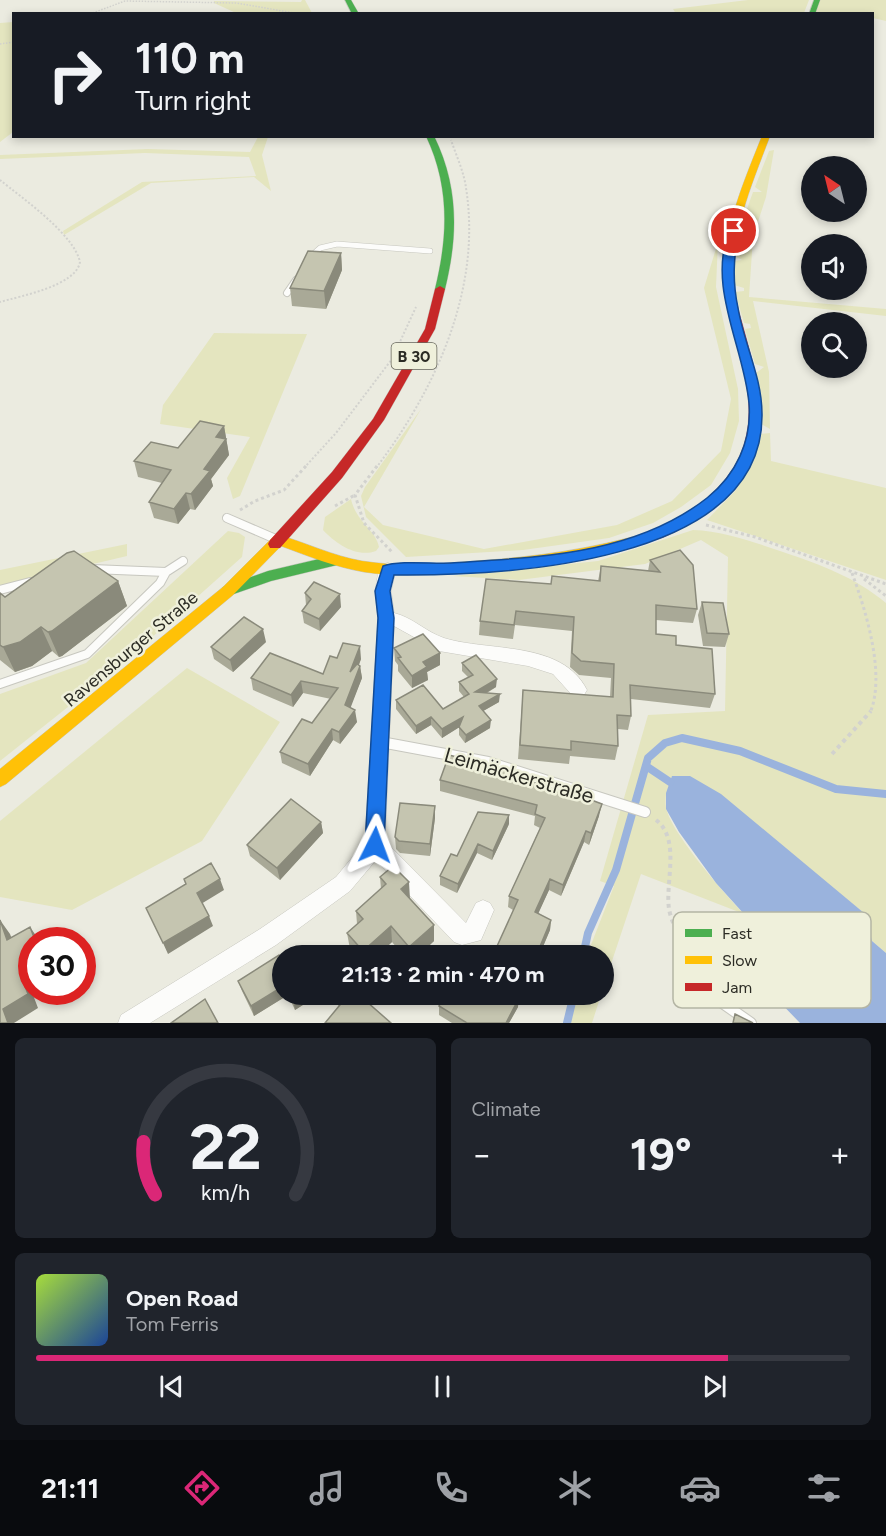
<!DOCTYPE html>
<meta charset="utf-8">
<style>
:root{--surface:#171b24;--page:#20242c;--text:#f1f3f6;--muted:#9ea1a6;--line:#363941;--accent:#db2777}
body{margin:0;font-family:Figtree,sans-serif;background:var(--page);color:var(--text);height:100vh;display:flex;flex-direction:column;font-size:22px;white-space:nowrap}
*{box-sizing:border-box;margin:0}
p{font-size:20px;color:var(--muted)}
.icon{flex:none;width:33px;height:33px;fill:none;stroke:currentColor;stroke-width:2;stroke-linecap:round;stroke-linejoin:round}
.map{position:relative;height:1023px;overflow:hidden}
.sheet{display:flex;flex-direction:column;gap:15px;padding:15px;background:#0d0f14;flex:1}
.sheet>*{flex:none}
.hud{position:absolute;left:12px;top:12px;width:862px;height:126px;border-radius:0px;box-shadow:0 3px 9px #0003;background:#171b24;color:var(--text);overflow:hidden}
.needle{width:39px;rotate:325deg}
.tools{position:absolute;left:801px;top:156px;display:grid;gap:12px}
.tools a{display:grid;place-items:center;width:66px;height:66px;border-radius:50%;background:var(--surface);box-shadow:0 3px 9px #0003;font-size:30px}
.speed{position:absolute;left:18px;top:927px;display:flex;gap:12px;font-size:30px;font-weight:700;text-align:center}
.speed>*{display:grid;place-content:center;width:78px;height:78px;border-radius:50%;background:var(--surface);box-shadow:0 3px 9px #0003;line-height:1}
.speed .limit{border:9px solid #d22;background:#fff;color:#111}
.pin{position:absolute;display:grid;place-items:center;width:51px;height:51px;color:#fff;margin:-26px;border:3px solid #fff;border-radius:50%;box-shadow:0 2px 6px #0007}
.me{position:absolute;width:66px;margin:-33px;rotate:3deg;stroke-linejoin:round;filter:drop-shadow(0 0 4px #0008)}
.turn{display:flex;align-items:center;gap:21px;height:126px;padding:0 24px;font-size:27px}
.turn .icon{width:78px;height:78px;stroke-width:2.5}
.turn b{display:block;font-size:42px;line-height:51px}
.big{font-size:45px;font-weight:700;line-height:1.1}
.sheet .widget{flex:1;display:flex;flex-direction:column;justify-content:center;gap:9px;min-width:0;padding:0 21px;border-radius:9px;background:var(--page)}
.sheet .dial{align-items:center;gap:0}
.dial svg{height:156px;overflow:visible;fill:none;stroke:var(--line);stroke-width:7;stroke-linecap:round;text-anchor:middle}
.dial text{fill:var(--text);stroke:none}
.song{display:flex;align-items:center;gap:18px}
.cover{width:72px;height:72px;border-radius:9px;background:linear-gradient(135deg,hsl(80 70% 55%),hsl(220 70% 35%))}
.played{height:6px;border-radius:3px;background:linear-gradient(90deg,var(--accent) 85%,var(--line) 85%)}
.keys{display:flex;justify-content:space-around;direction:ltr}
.heat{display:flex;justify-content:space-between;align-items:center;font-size:33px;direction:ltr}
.sheet .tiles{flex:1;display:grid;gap:15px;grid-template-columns:1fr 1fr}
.widget:last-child{grid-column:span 2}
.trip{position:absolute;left:272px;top:945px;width:342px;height:60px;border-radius:30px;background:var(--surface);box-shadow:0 3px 9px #0003;font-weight:700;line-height:60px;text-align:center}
.tab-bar{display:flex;height:96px;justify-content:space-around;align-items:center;background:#090b0e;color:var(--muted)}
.tab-bar .icon{width:42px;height:42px}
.tab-bar .current{color:var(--accent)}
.tab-bar b{font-size:27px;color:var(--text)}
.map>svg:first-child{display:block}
</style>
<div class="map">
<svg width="886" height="1023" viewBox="0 0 886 1023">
<rect width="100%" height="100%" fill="#ebebe0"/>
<path fill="#e4e5bf" d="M 302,0 L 305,0 L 312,13 L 236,13 L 214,3 L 214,1 L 301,2 Z
M 748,0 L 809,0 L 804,13 L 676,14 L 673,9 Z
M 819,0 L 886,0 L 886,21 L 873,18 L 873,14 L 815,14 Z
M 13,22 L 13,132 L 0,142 L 0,23 Z
M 258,137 L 268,137 L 262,155 L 271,191 L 254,177 L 151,183 L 64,235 L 63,231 L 142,182 L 256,176 L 249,157 L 145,153 L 0,159 L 0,155 L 148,149 L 250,152 Z
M 774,150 L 766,197 L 753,237 L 749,297 L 886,309 L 886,316 L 753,301 L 769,372 L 770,429 L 761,424 L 756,373 L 764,367 L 755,364 L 745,329 L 751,328 L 750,324 L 744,323 L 735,292 L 744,291 L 744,288 L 734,285 L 734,261 L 742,260 L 735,256 L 740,230 L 748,226 L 742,223 L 753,192 L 762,192 L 755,187 L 769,151 Z
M 718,242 L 716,287 L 738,389 L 739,421 L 730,453 L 711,485 L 681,507 L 653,523 L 609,538 L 523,550 L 406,557 L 366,517 L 361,496 L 365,487 L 421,409 L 364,507 L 383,525 L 484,549 L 617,525 L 672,501 L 721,451 L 731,399 L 704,288 Z
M 214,333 L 307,334 L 240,496 L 233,499 L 227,478 L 250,437 L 160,424 L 163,405 Z
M 770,433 L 771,461 L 886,488 L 886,580 L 707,520 L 735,491 L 752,464 L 759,434 Z
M 351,499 C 356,522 376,530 379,547 L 376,551 C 357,558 336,544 323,530 L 325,517 Z
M 693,530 C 724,531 753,542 783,552 C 821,565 855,577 886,603 L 886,953 L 872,941 L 864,913 L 834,890 L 666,793 C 666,797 665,803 666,807 C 670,832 725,894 744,914 L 641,874 L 603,988 L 603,956 L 587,955 L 614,886 L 600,881 L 648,715 L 725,711 L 728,557 L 701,540 L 645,564 L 519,580 L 453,576 L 598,561 Z
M 228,531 L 239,533 L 245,537 L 242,557 L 122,664 L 0,761 L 0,694 L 86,663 Z
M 127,544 L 127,556 L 0,586 L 0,570 Z
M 187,668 L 280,722 L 202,841 L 72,910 L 0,897 L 0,821 Z
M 573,995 L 601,995 L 592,1023 L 563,1023 Z"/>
<path fill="#9ab3dd" d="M 672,776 L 690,776 L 721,794 L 864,913 L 872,941 L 886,953 L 886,1023 L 800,1023 L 771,993 L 763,979 L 744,914 L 716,883 L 679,832 L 666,809 L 666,793 Z"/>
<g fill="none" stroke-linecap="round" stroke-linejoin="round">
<path stroke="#9ab3dd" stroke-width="8" d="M 646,766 L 670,782
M 583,956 L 588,933 L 616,870 L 648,758 L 665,743 L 682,738 L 740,751 L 836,789 L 886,794
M 567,1023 L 574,994"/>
<g stroke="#c7c7bf" stroke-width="6">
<path id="lane-far3" d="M 310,257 L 320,248 L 337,244 L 430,251"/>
</g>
<g stroke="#c7c7bf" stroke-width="8">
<path id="lane-far2" d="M 287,293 L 296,280"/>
</g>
<g stroke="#c7c7bf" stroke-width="10">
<path id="lane-far1" d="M 227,518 L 278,540
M 92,569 L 166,572 L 183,561
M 0,590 L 30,582
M 0,684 L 87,654 L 160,583 L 166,572"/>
</g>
<g stroke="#c7c7bf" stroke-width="12">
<path id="lane" d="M 381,742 L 488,762 L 645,812
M 721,1002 L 751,1023"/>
</g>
<g stroke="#c7c7bf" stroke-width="1">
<path id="street" d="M 388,563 L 394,565 L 396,569 L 391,591 L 394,613 C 412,617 426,632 444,638 C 489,652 562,640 587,690 L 584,695 L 578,697 L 572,695 L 553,674 L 528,666 L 439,651 L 394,626 L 385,841 L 466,923 L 476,903 L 483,900 L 490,903 L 494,910 L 481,940 L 462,945 L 454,942 L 376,860 L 350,891 L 276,945 L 150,1023 L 118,1023 L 121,1015 L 260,929 L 336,877 L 365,842 L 378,618 C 376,600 373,582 382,565 Z"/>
</g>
<g stroke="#c7c7bf" stroke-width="1">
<path id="fast" d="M 345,0 L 351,0 L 359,14 L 352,14 Z
M 814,0 L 820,0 L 815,14 L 809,14 Z
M 426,136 L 434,136 C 459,187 458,236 445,289 L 440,292 L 435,289 C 448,236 450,187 426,136 Z
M 332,556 L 337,557 L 339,561 L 337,565 L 271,581 L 228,596 L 223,595 L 221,591 L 223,587 L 268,571 Z"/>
</g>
<g stroke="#c7c7bf" stroke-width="1">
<path id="slow" d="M 762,136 L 770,136 C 750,189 728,238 735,295 L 730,298 L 725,295 C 719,238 741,189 762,136 Z
M 650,532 L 657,537 L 655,540 C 597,560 539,567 479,571 C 441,574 402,578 364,572 C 335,567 308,556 281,546 L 233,595 L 6,784 L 0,787 L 0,769 L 223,587 L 274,536 L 279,535 C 307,543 333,556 362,561 C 399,567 437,564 475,561 C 535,557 592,549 650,532 Z"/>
</g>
<g stroke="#c7c7bf" stroke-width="1">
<path id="jam" d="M 440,286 L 445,289 L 435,329 L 384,420 L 342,478 L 280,548 L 270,548 L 268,544 L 270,540 L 332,472 L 373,419 L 425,329 L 435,289 Z
M 730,292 L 735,295 C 749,357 781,422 739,480 C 727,496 712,510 695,521 C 684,527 657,544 645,540 L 643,537 L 645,534 C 709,507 759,466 747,389 C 743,357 731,327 725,295 Z"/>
</g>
<path stroke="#d2d2ce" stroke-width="1.5" stroke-dasharray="1.5 1.5" stroke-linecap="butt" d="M 90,14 L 125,1 L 236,3 L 300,14
M 0,44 L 14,42"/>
<path stroke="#d2d2ce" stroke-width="2" stroke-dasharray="2 2" stroke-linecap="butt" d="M 0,180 C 22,198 74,234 80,262 C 76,286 20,296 0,302
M 304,468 L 336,433 L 392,359 L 416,307
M 376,468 C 436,389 482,288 466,188 C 464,172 456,155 451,140"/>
<path stroke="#d2d2ce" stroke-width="3" stroke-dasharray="3 3" stroke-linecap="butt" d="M 377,466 L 355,495 L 364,523 L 393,553
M 335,506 L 355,495
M 240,510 L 255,501 L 284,490 L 306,466
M 706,525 L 755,537 L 886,584
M 852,573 C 866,611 886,675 870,713
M 864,579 L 886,596"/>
<path stroke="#d2d2ce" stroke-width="4" stroke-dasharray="4 4" stroke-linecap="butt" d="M 832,754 L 871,711
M 656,820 C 681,839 665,882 669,909 C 673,932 699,972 713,991"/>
<use href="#lane-far3" stroke="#fcfcfa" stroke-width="5"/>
<use href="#lane-far2" stroke="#fcfcfa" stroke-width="6"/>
<use href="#lane-far1" stroke="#fcfcfa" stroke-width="8"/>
<use href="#lane" stroke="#fcfcfa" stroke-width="10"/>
<use href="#street" fill="#fcfcfa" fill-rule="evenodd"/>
<use href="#fast" fill="#4caf50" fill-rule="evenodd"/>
<use href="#slow" fill="#ffc107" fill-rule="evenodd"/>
<use href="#jam" fill="#c62828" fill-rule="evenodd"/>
</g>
<path fill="#a9a997" d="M 341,253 L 342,270 L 326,309 L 292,306 L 290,288 Z
M 224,426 L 229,455 L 211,479 L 213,486 L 195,510 L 190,509 L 178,524 L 154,518 L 149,502 L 162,483 L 138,477 L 134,461 L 178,448 Z
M 650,560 L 697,609 L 693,623 L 656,620 L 656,634 L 676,645 L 715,694 L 710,708 L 631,699 L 631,716 L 628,730 L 618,729 L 618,746 L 615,760 L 570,756 L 569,764 L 518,759 L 523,690 L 610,697 L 611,678 L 579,675 L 570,667 L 572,631 L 515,625 L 513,639 L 479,635 L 480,621 L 551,584 L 598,581 L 601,566 L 648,571 Z
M 118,581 L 127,606 L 62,656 L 59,657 L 52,651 L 32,666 L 15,672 L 0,660 L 0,593 L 5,597 Z
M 305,593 L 341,607 L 320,631 L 304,623 L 302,611 L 306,605 Z
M 702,602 L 729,634 L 725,647 L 703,646 L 698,615 Z
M 266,642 L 233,672 L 214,659 L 211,647 Z
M 394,648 L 440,653 L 440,665 L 427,672 L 428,680 L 412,688 L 398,671 L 398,665 L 395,661 Z
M 337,658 L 361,659 L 359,665 L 360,666 L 362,678 L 350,707 L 357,722 L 340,744 L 333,740 L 310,776 L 282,763 L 280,752 L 312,723 L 331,699 L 303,693 L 293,707 L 253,690 L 251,678 L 323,674 Z
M 462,663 L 496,687 L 487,693 L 499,702 L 483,711 L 490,728 L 465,743 L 459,735 L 459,727 L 442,738 L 431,725 L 416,734 L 396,709 L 396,700 L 443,709 L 464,697 L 459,691 L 459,682 L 468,677 L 462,671 Z
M 440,780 L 599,816 L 589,845 L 584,842 L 561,896 L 549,890 L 538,913 L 551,920 L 550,930 L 539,956 L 493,956 L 513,910 L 508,907 L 509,896 L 540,828 L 534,825 L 535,816 L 440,791 Z
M 435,806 L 435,818 L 430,856 L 400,853 L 396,849 L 395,837 Z
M 321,822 L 323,833 L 280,880 L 250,856 L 247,845 Z
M 509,824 L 492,860 L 477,853 L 457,893 L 440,885 L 440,876 L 457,856 Z
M 380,877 L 410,899 L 434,925 L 434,941 L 418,956 L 404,956 L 392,942 L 377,956 L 355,956 L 350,949 L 347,933 L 357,924 L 356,911 L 381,889 Z
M 238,981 L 282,994 L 320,994 L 295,1010 L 288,995 L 254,1016 L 242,991 Z
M 332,994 L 358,995 L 339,1006 L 334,1002 Z
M 472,998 L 518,1007 L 509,1023 L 452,1023 L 439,1015 L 439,1006 Z"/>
<path fill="#8a8a7b" d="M 341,253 L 342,270 L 326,309 L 324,291 Z
M 224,426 L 229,455 L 211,479 L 213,486 L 195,510 L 191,494 L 204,469 L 216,437 Z
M 186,493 L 190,509 L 178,524 L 174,509 Z
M 118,581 L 127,606 L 62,656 L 59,657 L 48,632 Z
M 340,594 L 341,607 L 320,631 L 319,619 Z
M 41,627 L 52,651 L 32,666 L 15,672 L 3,647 Z
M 263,629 L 266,642 L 233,672 L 230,660 Z
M 360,646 L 361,659 L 351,684 L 350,672 Z
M 440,653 L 440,665 L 427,672 L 428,680 L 412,688 L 412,676 L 423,662 Z
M 360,666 L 362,678 L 347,717 L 345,705 Z
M 497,679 L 496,687 L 474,700 L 475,692 Z
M 301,681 L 303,693 L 293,707 L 291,695 Z
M 500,694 L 499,702 L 478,714 L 479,706 Z
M 355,710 L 357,722 L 340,744 L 339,732 Z
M 431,717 L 431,725 L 416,734 L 416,726 Z
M 463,717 L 463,725 L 442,738 L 442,729 Z
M 491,720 L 490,728 L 465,743 L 466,735 Z
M 332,729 L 333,740 L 310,776 L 308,764 Z
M 602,804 L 599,816 L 589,845 L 591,833 Z
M 435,806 L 435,818 L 430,856 L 430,844 Z
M 509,815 L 509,824 L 492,860 L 493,851 Z
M 321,822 L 323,833 L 280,880 L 277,868 Z
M 586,831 L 584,842 L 561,896 L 563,885 Z
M 478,844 L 477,853 L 457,893 L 458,884 Z
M 220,879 L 224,890 L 201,904 L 197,893 Z
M 550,879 L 549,890 L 534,923 L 535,912 Z
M 409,882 L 410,899 L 401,889 Z
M 209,916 L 213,926 L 168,954 L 163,943 Z
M 0,920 L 10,934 L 18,954 L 7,940 Z
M 551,920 L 550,930 L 539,956 L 536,956 Z
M 434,925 L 434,941 L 418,956 L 410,956 L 409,947 Z
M 391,926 L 392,942 L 377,956 L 363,956 L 363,951 Z
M 30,927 L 39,940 L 35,940 Z
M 32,966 L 32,986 L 30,987 L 38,1008 L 14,1023 L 8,1023 L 3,1009 L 20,973 Z
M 282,987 L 282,994 L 288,995 L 254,1016 L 251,1006 Z
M 302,994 L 320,994 L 295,1010 L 293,1000 Z
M 519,998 L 518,1007 L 509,1023 L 506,1023 Z"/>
<path fill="#c5c5b0" stroke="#8a8a7b" stroke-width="1.5" d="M 308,251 L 341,253 L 324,291 L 290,288 Z
M 200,421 L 224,426 L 216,437 L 226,439 L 204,469 L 210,471 L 191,494 L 186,493 L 174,509 L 149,502 L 171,470 L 134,461 L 151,442 L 178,448 Z
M 680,550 L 693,565 L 697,609 L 656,605 L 656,634 L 676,636 L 676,645 L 712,649 L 715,694 L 630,685 L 631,716 L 617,715 L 618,746 L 571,741 L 571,750 L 520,745 L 523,690 L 613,697 L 614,664 L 581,661 L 572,653 L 574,617 L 516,611 L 514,625 L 480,621 L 486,579 L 551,584 L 552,576 L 600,581 L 601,566 L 660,572 L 650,560 Z
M 74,551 L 118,581 L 52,631 L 48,632 L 41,627 L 20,642 L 3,647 L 0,645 L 0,593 L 5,597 L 67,553 Z
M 314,582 L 340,594 L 319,619 L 302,611 L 311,599 L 305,593 Z
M 702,602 L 723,603 L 729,634 L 707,633 Z
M 244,617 L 263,629 L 230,660 L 211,647 Z
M 423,634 L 440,653 L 423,662 L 427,667 L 412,676 L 398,658 L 401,657 L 394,648 Z
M 343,643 L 360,646 L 350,672 L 357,664 L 360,666 L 345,705 L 355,710 L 339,732 L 332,729 L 308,764 L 280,752 L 302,719 L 312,723 L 338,688 L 301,681 L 291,695 L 251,678 L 270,653 L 323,674 L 330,656 L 337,658 Z
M 476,655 L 497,679 L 475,692 L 500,694 L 479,706 L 491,720 L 466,735 L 459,727 L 463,717 L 442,729 L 431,717 L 416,726 L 396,700 L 423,685 L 443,709 L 469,694 L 459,682 L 473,675 L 462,663 Z
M 449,755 L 495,767 L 560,793 L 562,789 L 602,804 L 591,833 L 586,831 L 563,885 L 550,879 L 535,912 L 551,920 L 536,956 L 493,955 L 518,900 L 509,896 L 545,818 L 535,814 L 537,805 L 440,780 Z
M 291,799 L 321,822 L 277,868 L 247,845 Z
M 400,803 L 435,806 L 430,844 L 399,841 L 395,837 Z
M 478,812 L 509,815 L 493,851 L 478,844 L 458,884 L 440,876 L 451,854 L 457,856 Z
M 211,863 L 220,879 L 197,893 L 209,916 L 163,943 L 146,908 L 186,884 L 184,879 Z
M 393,866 L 409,882 L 401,889 L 434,925 L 409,947 L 391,926 L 363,951 L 347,933 L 363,919 L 356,911 L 386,884 L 380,877 Z
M 0,920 L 7,940 L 30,927 L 35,940 L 32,940 L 32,966 L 20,973 L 28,994 L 3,1009 L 8,1023 L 0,1023 Z
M 279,955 L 282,960 L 282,987 L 251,1006 L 238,981 Z
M 290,994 L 302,994 L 293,1000 Z
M 337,994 L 358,994 L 391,1023 L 325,1023 L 344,1000 Z
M 446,994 L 467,994 L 472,998 L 474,994 L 513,994 L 519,998 L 506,1023 L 467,1023 L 439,1006 Z
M 205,999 L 218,1023 L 171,1023 Z
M 735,1014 L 753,1023 L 733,1023 Z"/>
<path fill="#1a73e8" stroke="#114b97" stroke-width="1.5" d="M 730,229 L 738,231 C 734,259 732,280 738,308 C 744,344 762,377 762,414 C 764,566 500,576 394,575 L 390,591 L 394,618 L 384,845 L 381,851 L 375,854 L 368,851 L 365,845 L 378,618 L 375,591 L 383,566 C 401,560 431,564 451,563 C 539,557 634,555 707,498 C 736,475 752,441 749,403 C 744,347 706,285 730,229 Z"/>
<g text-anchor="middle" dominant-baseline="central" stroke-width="5" stroke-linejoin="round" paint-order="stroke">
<rect fill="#eff0db" stroke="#66665b" stroke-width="1.5" x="391.5" y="343" width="45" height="26" rx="4.5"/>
<g font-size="16" font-weight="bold" fill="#2b2b24">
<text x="414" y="356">B 30</text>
</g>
<g font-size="18" fill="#2b2b24" stroke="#eff0db">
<text transform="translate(131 649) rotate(-40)">Ravensburger Straße</text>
</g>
<g font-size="21" fill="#2b2b24" stroke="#eff0db">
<text transform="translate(519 775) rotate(16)">Leimäckerstraße</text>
</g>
</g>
<rect x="673" y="912" width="198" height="96" rx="9" fill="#eff0db" stroke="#b4b5a4" stroke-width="1.5"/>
<rect x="685" y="929" width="27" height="8" fill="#4caf50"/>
<rect x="685" y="956" width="27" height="8" fill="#ffc107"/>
<rect x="685" y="983" width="27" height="8" fill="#c62828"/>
<g font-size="16" fill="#2b2b24">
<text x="722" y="939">Fast</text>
<text x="722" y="966">Slow</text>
<text x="722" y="993">Jam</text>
</g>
</svg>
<div class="tools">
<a><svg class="needle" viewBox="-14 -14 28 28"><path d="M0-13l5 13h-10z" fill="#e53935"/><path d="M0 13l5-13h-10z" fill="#9ea1a6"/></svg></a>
<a><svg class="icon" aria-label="sound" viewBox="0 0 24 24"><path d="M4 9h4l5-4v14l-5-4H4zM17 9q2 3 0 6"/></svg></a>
<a><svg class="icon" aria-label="search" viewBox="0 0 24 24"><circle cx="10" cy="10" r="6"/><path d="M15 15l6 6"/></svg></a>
</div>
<div class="speed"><div class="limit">30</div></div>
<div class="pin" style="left:734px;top:231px;background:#d93025"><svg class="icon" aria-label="arrive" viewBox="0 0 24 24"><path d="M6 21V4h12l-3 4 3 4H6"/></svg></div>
<svg class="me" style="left:375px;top:845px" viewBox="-20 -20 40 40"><path d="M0-17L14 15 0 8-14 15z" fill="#1a73e8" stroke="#fff" stroke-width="4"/></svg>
<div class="trip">21:13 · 2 min · 470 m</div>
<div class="hud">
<div class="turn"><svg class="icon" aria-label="right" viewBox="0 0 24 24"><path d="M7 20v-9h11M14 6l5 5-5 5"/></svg><div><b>110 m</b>Turn right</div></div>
</div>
</div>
<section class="sheet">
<div class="tiles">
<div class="widget dial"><svg viewBox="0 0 100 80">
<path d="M14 69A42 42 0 1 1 86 69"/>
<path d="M14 69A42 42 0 0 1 8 42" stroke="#db2777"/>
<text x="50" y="56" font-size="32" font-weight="700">22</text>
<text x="50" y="72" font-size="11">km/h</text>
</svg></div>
<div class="widget"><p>Climate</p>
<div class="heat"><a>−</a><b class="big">19°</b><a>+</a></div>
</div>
<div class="widget">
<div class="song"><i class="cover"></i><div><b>Open Road</b><p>Tom Ferris</p></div></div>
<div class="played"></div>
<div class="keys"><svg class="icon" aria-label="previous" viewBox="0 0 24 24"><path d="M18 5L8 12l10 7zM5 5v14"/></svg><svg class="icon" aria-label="pause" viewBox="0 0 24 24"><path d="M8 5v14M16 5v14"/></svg><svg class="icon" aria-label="next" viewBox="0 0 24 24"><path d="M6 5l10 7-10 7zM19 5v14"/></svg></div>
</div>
</div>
</section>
<nav class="tab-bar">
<b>21:11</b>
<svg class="icon current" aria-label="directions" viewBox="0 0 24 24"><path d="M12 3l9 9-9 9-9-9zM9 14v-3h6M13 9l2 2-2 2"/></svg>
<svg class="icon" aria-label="music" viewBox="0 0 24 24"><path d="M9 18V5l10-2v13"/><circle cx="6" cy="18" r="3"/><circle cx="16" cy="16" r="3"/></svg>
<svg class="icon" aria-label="phone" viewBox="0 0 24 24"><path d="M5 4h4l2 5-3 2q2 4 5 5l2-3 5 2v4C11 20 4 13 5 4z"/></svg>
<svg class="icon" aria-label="climate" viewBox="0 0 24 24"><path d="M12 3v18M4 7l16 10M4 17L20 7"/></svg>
<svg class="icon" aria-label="car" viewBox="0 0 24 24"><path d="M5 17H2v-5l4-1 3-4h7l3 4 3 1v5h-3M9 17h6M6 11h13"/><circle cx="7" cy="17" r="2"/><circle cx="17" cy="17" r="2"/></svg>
<svg class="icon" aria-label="filters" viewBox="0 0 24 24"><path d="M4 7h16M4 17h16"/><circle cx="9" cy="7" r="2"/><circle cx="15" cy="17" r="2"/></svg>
</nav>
